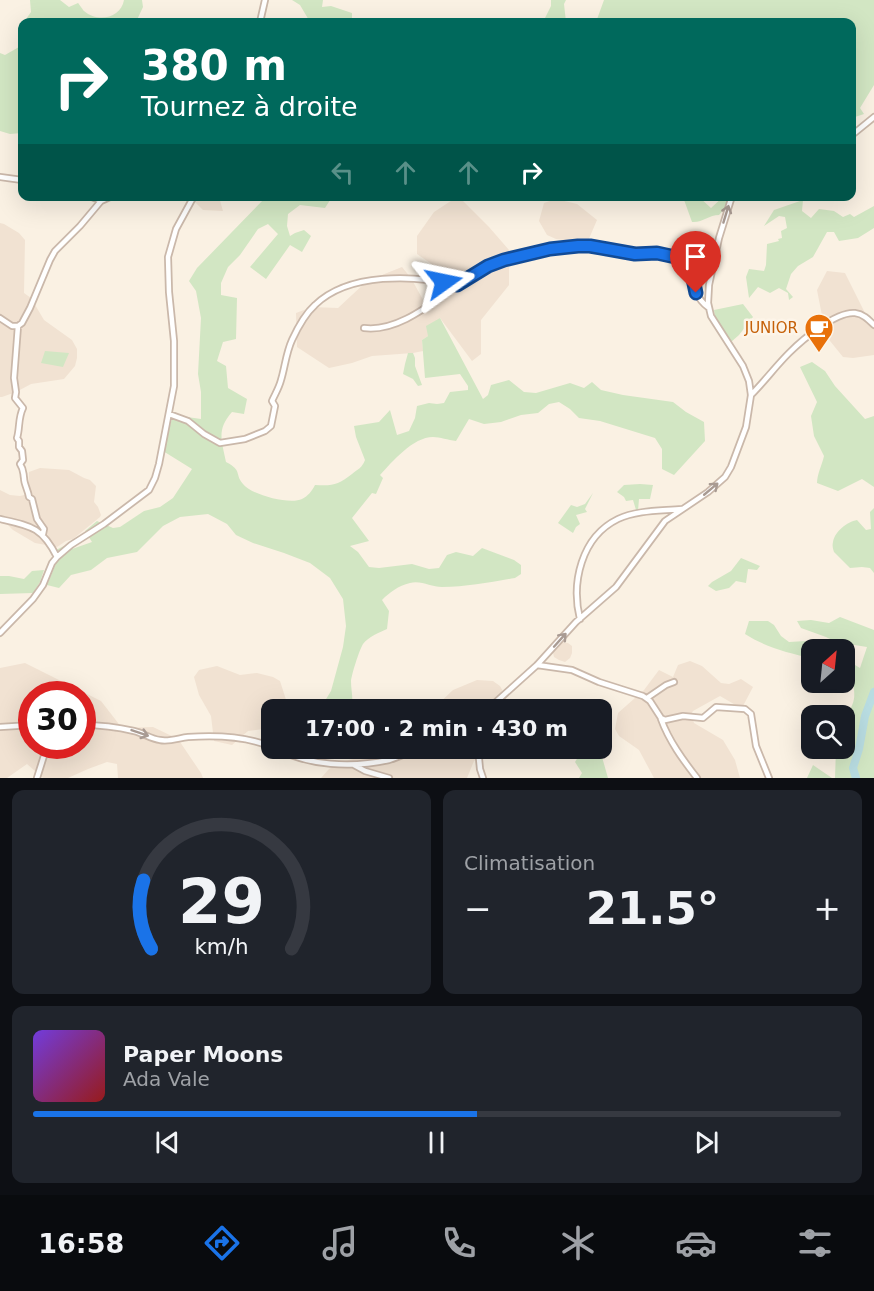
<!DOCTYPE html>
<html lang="fr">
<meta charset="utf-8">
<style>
:root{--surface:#171b24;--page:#20242c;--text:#f1f3f6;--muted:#9ea1a6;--line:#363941;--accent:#1a73e8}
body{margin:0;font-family:"DejaVu Sans",sans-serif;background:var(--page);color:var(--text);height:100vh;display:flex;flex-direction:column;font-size:22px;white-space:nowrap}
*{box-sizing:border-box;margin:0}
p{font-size:20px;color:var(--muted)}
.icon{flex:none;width:33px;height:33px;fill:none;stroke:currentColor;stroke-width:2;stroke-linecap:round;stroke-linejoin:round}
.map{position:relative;height:778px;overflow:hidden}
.drawer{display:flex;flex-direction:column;gap:12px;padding:12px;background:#0d0f14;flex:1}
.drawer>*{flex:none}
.top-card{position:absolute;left:18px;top:18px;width:838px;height:183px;border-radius:12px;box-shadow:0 6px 24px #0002;background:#00695c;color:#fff;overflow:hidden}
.needle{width:39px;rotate:27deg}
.buttons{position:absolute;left:801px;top:639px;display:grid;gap:12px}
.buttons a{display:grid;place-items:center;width:54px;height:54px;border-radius:12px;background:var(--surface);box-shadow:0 6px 24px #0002;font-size:30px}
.speed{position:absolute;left:18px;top:681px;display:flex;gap:12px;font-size:30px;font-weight:700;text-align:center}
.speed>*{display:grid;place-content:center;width:78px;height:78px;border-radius:50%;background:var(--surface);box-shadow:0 6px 24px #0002;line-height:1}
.speed .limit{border:9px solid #d22;background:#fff;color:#111}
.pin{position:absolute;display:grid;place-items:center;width:51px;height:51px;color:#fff;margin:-62px -26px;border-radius:50% 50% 50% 0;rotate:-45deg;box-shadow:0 0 6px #0007}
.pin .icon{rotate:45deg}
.me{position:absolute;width:66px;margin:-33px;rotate:78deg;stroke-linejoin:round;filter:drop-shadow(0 0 4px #0008)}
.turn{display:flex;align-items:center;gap:21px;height:126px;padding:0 24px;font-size:27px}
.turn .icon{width:78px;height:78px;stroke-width:2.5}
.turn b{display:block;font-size:42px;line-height:51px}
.lanes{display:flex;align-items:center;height:57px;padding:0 24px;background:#0003;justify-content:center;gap:30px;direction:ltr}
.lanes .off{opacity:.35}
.big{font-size:45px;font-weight:800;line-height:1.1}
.drawer .widget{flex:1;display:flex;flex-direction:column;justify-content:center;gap:9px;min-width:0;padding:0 21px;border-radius:12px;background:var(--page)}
.drawer .dial{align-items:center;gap:0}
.dial svg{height:156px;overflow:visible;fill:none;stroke:var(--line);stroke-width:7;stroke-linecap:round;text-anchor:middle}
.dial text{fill:var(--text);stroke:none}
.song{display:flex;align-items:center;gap:18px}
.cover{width:72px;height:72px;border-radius:9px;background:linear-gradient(135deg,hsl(260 70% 55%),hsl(0 70% 35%))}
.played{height:6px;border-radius:3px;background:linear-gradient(90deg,var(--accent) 55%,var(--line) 55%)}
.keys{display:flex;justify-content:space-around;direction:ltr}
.heat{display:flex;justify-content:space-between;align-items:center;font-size:33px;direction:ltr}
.drawer .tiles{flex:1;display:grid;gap:12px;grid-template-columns:1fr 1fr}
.widget:last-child{grid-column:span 2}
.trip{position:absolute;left:261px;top:699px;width:351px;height:60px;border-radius:12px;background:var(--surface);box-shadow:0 6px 24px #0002;font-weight:800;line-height:60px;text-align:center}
.tab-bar{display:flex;height:96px;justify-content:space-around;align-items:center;background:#090b0e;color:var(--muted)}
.tab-bar .icon{width:42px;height:42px}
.tab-bar .current{color:var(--accent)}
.tab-bar b{font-size:27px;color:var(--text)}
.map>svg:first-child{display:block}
</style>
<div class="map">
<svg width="874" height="778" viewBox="0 0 874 778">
<rect width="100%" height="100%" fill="#faf1e3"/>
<path fill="#f1e2d2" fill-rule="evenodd" d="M 190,197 L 219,197 L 223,211 L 203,210 Z
M 457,197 L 459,197 L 489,227 L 509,250 L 509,285 L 481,320 L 481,354 L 472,361 L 440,318 L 428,336 L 422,340 L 423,351 L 413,353 L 372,356 L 352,363 L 329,368 L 297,347 L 296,313 L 312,307 L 338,308 L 367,281 L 402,267 L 411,278 L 427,307 L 435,294 L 433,265 L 417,254 L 417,236 L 434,212 Z
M 556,199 L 577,204 L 597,220 L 588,241 L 574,241 L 556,239 L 547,235 L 539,221 L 544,203 Z
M 0,223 L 4,224 L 19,233 L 25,240 L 24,293 L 31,298 L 44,320 L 72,340 L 77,349 L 77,358 L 75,366 L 64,379 L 31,384 L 16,392 L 2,397 L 0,397 Z
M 827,271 L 845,273 L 868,319 L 874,320 L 874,355 L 853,358 L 843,357 L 826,336 L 817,290 Z
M 40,468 L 69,470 L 84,478 L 90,480 L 96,486 L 94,502 L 98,507 L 101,515 L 100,517 L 73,539 L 66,541 L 57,547 L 35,543 L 13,530 L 0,517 L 0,490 L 10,495 L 20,496 L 28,494 L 29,472 Z
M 561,642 L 568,643 L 572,646 L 572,653 L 570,658 L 565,662 L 559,660 L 554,657 L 553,653 L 557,644 Z
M 690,661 L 702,666 L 721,683 L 729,684 L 741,679 L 753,687 L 743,706 L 739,707 L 720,696 L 693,711 L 691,714 L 694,723 L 723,740 L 735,760 L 740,778 L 654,778 L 639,750 L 619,736 L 615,729 L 618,713 L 644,690 L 659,670 L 673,677 L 678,665 Z
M 25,663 L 101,701 L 122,728 L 153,727 L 178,739 L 201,773 L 203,778 L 118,778 L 117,764 L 107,762 L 88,769 L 68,778 L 43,778 L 27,764 L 7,778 L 0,778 L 0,668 ZM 32,694 L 82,694 L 82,746 L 32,746 Z
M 217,666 L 240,675 L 257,673 L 273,677 L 280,681 L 289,709 L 272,710 L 271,728 L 248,731 L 232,745 L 214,741 L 211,716 L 199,695 L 194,677 L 199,670 Z
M 477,680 L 493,681 L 500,686 L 505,695 L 506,709 L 432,710 L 453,690 Z
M 395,749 L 489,749 L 474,761 L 467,778 L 321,778 L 329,769 L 344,761 L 362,757 L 378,756 Z"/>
<path fill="#d2e6c3" d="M 30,0 L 60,0 L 69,7 L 78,3 C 79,4 83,10 84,11 C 98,23 121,18 124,0 L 142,0 L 143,7 L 136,22 L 24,22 L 31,12 Z
M 292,0 L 323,0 L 322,7 L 331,6 L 352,13 L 352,22 L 310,22 L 300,5 Z
M 551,0 L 566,0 L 564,4 L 566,22 L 543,22 L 551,6 Z
M 604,0 L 874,0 L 874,85 L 860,108 L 864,114 L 852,118 L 852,22 L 596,22 Z
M 22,26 L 22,133 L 10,134 L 0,131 L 0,53 L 5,55 L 19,47 L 20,29 Z
M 266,197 L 332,197 L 325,208 L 300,205 L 288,214 L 287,226 L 290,236 L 295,233 L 304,230 L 311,236 L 302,252 L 290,245 L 266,279 L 250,267 L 278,234 L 268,224 L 258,229 L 240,255 L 228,267 L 221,283 L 221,295 L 237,298 L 236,339 L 223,342 L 217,361 L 226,366 L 228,388 L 247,399 L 244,414 L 232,412 C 216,430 222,441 226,462 C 243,471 234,473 243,484 C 251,495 290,505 302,499 C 308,496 312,491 315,485 C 333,486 338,485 352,474 C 358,469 362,468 365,460 L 356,437 L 354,426 L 379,422 L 390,410 L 397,435 L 409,431 L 415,418 L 417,406 L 429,403 L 437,404 L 444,403 L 450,392 L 468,390 L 468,386 L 460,374 L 425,378 L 422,340 L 428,336 L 426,326 L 440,318 L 483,399 L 488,395 L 491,385 L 509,380 L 524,392 L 536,393 L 570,383 L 584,388 L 592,382 L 601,390 L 623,395 L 673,402 L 686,412 L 704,422 L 705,441 L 674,475 L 662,469 L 662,449 L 655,438 L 600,421 L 579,418 L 570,409 L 559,402 L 549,404 L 538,413 L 521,415 L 501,422 L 484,424 L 469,419 L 456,441 C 448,440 440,437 433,437 C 413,437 392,462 380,475 L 383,478 L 376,494 L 372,493 L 352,518 L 369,541 L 350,546 L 358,552 L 369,567 L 379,568 L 412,564 L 429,569 L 439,568 L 447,555 L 456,552 L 473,556 L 482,548 L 514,560 L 521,565 L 521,574 L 515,578 C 491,582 467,587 442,587 C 431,587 421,580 410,583 C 398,586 390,592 382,600 L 389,611 L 387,629 C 380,632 368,637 363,644 C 359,651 352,673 351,681 C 351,691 354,700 351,709 L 320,709 L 331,691 L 343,647 L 346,626 L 343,599 L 330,578 L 310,563 L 284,553 L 253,543 L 236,535 L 227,524 L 208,514 L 180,517 L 163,526 L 137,552 L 107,558 L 91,570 L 71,575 L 59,588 L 47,585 L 57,561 L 56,550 L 64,546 L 72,549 L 92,542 L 85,531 L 97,521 L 113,528 L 120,527 L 144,511 L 160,507 L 173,498 L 192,469 L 163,451 L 173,415 L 201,419 L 201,392 L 198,374 L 201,318 L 196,291 L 189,281 L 197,268 Z
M 683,197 L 699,197 L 711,208 L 723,197 L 728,197 L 726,207 L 719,215 C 709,215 702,223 692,222 Z
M 803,200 L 802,211 L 811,218 L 819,209 L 834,211 L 843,217 L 850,214 L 854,217 L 874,206 L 874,228 L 858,238 L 839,241 L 834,232 L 827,232 L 813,257 L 798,266 L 791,274 L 786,289 L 793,297 L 789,300 L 788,293 L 779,288 L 770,293 L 758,287 L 749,298 L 746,277 L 749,269 L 764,271 L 766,265 L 767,244 L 779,241 L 778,239 L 782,238 L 781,231 L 787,228 L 785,217 L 779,216 L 764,226 L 774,210 Z
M 743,304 L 753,317 L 739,335 L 731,342 L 715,318 L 714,310 Z
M 45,351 L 69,353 L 63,367 L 41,363 Z
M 408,353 L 413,353 L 415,358 L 415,366 L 422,385 L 418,386 L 413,379 L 403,374 L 405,364 Z
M 812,362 L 825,371 L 835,386 L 865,419 L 874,416 L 874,487 L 862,479 L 838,491 L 817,483 C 817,474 822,465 824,456 L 814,436 L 811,416 L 817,402 L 800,367 Z
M 640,484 L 653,485 L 650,499 L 639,499 L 638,511 L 636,510 L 633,500 L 626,501 L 624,497 L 617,492 L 624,485 Z
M 593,493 L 585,509 L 587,512 L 576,515 L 580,524 L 576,527 L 573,533 L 558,523 L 571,505 L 577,507 L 585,504 Z
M 874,508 L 874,573 L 870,568 L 862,567 L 850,568 L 834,552 C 833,549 832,546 833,542 C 835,531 847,522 857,520 L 866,530 L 871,529 L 870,512 Z
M 741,558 L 760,566 L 757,570 L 748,569 L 746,583 L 736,581 L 729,588 L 716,591 L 708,586 L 712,582 L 731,571 Z
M 44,570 L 40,582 L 33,593 L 0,594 L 0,576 L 9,576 L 24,579 L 32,571 Z
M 840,617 L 874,630 L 874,778 L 835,778 L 836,749 L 844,748 L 845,716 C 857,702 855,694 852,676 L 845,672 L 845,659 L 860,668 L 867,647 L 836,642 L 826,637 L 801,628 L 797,621 L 811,620 L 829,623 Z
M 749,621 L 768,621 L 774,625 L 781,636 L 789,642 L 806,641 L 826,649 L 812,650 L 811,658 C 788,653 765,647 745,634 Z
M 602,730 L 602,757 L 608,778 L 579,778 L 582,773 L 575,762 L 580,754 L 578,749 L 602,748 Z
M 813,765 L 832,778 L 833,778 L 807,778 Z"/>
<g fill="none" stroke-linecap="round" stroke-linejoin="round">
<path stroke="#b9dde2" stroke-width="8" d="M 856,778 L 853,768 L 859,749 L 865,716 L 874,692"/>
<g stroke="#cab8aa" stroke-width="8">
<path id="minor" d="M 260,22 L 265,0
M 852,135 L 874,117
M 0,177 L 22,180
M 90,196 L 101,201 L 112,196
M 689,260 C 693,279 692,296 709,308
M 0,318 L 12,326 L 18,326 L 22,323 L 30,308 L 50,260 L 55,251 L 80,226 L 101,201
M 18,326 L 14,378 L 16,392 L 15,398 L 23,408 C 18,418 20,428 17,438 L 19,441 L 19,447 L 22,451 L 23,460 L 20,464 C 24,470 23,472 24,478 C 24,484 28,490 29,497 L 32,499 L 37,519 L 44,529 L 43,534
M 364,328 C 412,334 457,275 502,261 C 523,254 566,244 587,245 C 601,246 614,251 628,253 C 639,255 649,252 660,253 C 669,254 678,257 687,259 C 695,261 705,262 714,264
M 751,395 C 764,382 775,367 789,353 C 802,340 836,311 855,313 C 863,314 868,319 874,325
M 169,414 L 188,421 L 204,434 L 220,443 L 245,439 L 265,431 L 271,426 L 275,406 L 272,401 C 275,394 279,388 281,380 C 285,367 286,353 292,340 C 298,327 305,314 315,305 C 349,272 414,275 457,285
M 0,519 C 31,526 42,527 57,557
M 580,619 C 571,583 581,537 618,519 C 637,510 661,511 682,509
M 0,633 L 33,599 L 43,585 L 52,563 L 57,557 L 71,545 L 104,524 L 149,490 L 155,478 L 159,464 L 174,386 L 174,341 L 169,292 L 168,257 L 176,229 L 194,196
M 537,665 L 572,670 L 599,682 L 643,696 L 650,701 L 661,718 L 665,720 L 683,716 L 703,718 L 716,707 L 745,709 L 751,714 L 756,746 L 769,778
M 647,698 L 666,685 L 674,682
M 487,710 L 537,665 L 576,622 L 616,587 L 665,521 L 708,492 L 725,477 L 731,467 L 746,427 L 751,395 L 749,381 L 743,366 L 711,316 L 708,303 L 709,285 L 719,238 L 732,196
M 661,719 C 669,741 683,760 697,778
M 82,725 C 100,725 117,727 134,731 C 143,733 151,739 160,740 C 169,742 179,738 188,737 C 216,735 246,736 272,747
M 0,727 L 32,725
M 275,748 C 309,766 351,768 389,760 C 399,757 409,752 419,748
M 478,748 L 480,769 L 483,778
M 354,765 L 365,771 L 389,778
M 37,778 L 47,746"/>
</g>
<use href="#minor" stroke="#fff" stroke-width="4.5"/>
</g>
<defs><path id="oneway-shaft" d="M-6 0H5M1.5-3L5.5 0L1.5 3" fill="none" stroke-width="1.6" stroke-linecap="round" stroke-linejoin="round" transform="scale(1.5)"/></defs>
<g stroke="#a99b93">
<use href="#oneway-shaft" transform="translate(726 214) rotate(-73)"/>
<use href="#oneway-shaft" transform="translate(711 489) rotate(-40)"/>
<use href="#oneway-shaft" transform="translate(560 640) rotate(-48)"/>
<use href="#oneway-shaft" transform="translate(140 733) rotate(19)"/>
</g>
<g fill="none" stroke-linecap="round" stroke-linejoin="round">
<g stroke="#114b97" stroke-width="15">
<path id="route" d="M 444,282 L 457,285 L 488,266 L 504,260 L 550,249 L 578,246 L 590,246 L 635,254 L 657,253 L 689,260 L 696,293"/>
</g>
<use href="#route" stroke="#1a73e8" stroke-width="10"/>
</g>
<defs>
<g id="cafe-pin" transform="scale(1.5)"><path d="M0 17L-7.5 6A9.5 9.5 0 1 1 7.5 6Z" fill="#e8710a" stroke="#fdf5e9"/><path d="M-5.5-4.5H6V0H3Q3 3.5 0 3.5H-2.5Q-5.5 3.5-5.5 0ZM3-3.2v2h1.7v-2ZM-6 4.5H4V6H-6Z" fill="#fff"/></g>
</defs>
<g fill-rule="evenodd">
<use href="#cafe-pin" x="819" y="328"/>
</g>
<g text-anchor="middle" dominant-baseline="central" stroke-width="5" stroke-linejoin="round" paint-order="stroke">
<g font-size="15" fill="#c56008" stroke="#fdf5e9" text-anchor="end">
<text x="798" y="328">JUNIOR</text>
</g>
</g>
</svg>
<div class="buttons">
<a><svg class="needle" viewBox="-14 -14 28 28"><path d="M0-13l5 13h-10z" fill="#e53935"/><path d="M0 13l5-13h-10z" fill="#9ea1a6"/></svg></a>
<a><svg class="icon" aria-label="search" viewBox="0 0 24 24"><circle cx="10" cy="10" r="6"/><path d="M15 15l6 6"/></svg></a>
</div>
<div class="speed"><div class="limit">30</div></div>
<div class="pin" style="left:696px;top:293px;background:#d93025"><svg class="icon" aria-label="arrive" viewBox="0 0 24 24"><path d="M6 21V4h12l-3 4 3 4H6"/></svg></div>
<svg class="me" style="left:444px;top:282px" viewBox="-20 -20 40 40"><path d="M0-17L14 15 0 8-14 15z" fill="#1a73e8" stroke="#fff" stroke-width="4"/></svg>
<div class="trip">17:00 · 2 min · 430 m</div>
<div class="top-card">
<div class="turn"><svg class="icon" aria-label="right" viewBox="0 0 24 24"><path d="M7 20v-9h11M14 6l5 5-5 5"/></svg><div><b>380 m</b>Tournez à droite</div></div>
<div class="lanes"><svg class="icon off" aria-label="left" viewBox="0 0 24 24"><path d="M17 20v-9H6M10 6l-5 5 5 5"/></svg><svg class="icon off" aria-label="ahead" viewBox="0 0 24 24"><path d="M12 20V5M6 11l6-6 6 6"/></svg><svg class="icon off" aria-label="ahead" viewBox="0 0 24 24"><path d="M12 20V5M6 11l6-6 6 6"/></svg><svg class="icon" aria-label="right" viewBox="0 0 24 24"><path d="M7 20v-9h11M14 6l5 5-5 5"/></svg></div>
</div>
</div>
<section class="drawer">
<div class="tiles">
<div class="widget dial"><svg viewBox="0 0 100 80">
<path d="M14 69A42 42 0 1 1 86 69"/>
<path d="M14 69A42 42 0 0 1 10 34" stroke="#1a73e8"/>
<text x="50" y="56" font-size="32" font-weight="700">29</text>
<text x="50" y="72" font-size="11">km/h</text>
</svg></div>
<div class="widget"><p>Climatisation</p>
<div class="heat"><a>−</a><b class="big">21.5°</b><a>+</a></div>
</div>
<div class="widget">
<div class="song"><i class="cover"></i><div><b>Paper Moons</b><p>Ada Vale</p></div></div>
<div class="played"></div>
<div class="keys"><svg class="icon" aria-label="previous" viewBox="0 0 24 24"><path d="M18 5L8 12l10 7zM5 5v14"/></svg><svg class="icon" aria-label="pause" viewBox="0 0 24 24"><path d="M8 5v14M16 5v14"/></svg><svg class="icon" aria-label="next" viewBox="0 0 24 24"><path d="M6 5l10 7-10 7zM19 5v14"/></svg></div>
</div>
</div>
</section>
<nav class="tab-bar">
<b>16:58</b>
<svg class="icon current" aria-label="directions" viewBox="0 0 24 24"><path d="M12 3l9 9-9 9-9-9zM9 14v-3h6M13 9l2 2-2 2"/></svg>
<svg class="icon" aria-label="music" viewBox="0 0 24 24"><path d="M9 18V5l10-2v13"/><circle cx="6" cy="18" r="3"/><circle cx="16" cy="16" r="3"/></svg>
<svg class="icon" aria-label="phone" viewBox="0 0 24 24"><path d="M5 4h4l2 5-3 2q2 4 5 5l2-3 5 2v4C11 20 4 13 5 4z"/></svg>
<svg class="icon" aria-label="climate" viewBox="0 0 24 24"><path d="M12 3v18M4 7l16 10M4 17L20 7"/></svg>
<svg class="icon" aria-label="car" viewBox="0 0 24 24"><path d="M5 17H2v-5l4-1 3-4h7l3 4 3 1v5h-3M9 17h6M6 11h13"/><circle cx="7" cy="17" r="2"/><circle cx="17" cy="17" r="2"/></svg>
<svg class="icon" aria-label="filters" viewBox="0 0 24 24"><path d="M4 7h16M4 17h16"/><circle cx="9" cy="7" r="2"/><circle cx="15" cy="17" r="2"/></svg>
</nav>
